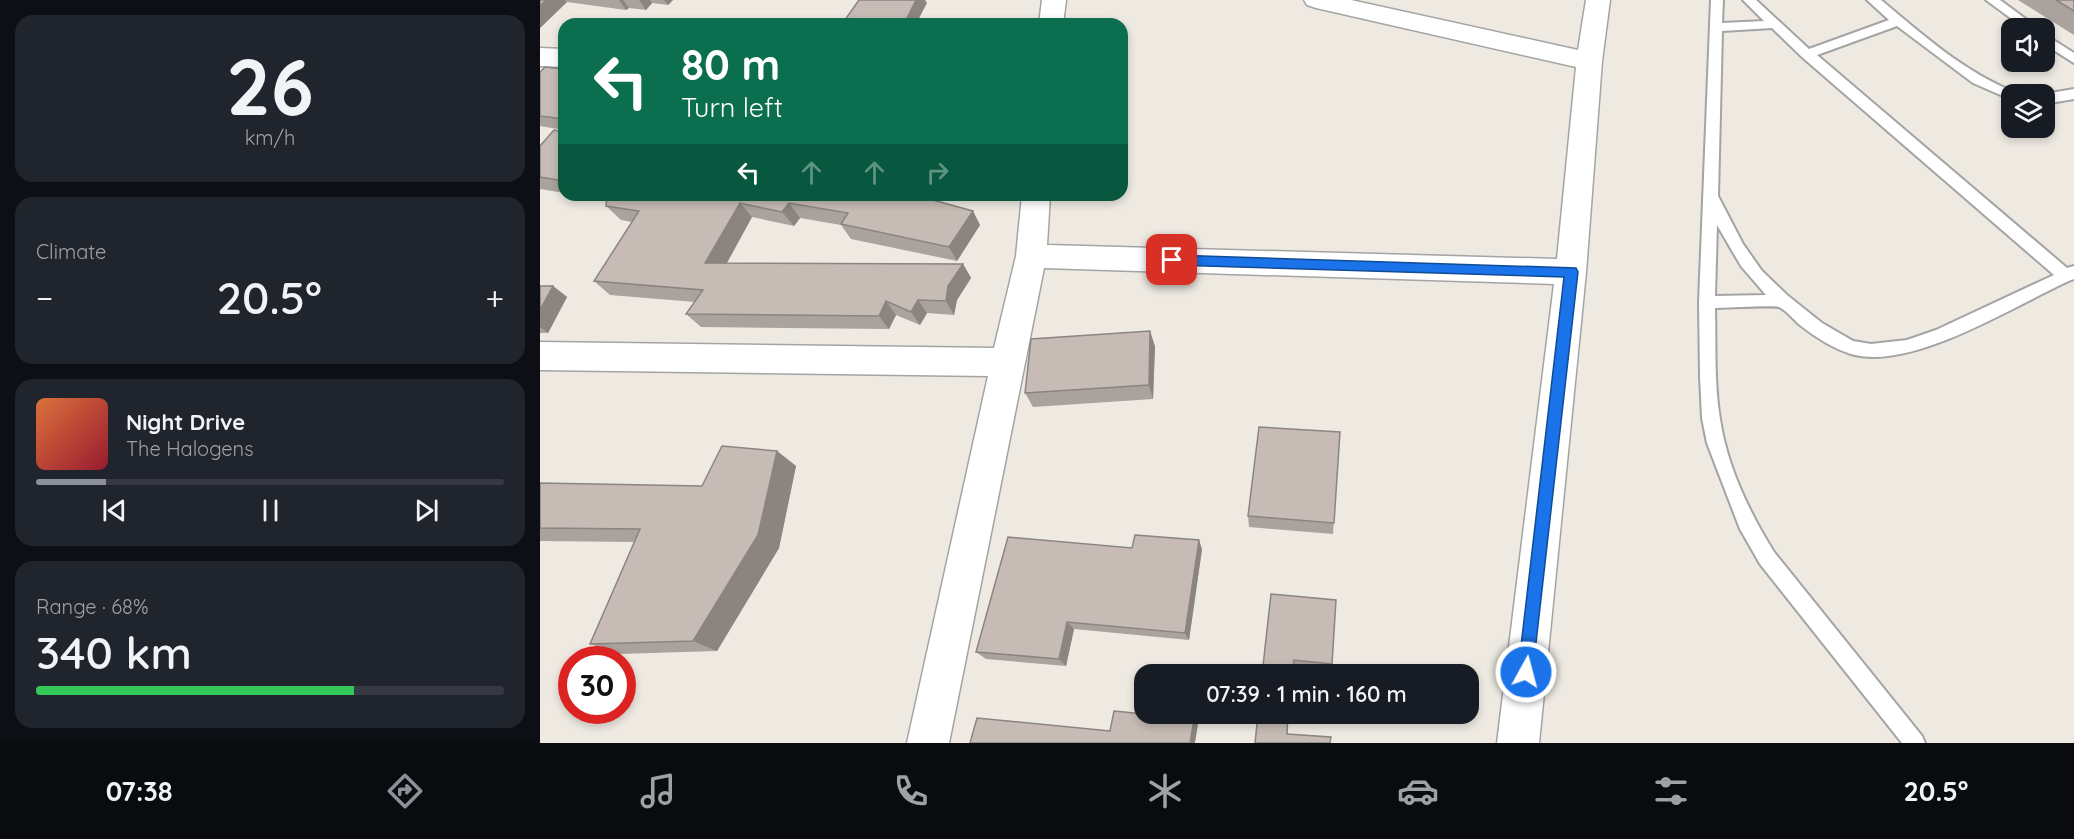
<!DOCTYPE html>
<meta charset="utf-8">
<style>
:root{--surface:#171b24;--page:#20242c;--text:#f1f3f6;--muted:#9ea1a6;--line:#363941;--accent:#8c9099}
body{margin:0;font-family:Quicksand,sans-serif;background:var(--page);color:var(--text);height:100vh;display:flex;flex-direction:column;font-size:22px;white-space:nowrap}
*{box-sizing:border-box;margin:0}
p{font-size:20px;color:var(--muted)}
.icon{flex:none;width:33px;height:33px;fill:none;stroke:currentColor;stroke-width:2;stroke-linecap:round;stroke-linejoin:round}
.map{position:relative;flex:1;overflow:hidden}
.panel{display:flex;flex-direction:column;gap:15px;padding:15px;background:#0d0f14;width:540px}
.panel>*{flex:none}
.top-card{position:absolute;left:18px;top:18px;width:570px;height:183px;border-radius:18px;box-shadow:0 3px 9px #0003;background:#0b6e4f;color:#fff;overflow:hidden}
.buttons{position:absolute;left:1461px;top:18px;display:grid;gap:12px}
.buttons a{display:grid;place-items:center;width:54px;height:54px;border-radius:12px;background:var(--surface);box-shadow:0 3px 9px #0003;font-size:30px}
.speed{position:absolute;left:18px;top:646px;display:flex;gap:12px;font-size:30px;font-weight:700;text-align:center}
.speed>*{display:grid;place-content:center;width:78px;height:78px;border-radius:50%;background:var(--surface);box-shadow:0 3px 9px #0003;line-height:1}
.speed .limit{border:9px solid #d22;background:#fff;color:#111}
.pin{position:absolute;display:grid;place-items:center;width:51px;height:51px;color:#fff;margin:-26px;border-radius:12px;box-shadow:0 3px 9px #0006}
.me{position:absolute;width:66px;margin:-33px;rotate:7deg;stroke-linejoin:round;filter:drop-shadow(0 0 4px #0008)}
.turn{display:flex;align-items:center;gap:21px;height:126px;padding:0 24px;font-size:27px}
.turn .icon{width:78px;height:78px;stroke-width:2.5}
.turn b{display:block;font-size:42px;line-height:51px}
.lanes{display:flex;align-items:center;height:57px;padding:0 24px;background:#0003;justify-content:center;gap:30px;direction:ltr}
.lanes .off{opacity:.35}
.big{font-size:45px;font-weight:600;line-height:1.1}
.panel .tile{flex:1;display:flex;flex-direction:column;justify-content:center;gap:9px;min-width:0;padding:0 21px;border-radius:18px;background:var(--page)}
.panel .dial{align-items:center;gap:0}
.dial b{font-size:78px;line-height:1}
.song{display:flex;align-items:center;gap:18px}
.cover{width:72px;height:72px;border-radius:9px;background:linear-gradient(135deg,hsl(20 70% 55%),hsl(350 70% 35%))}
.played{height:6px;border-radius:3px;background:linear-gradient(90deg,var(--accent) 15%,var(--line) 15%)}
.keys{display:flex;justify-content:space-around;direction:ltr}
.heat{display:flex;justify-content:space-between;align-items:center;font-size:33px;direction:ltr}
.charge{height:9px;border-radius:4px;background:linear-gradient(90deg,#34c759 68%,var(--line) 0)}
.trip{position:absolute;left:594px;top:664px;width:345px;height:60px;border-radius:18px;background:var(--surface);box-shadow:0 3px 9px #0003;font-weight:600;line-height:60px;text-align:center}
.tab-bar{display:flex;height:96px;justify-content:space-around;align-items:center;background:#090b0e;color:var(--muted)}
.tab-bar .icon{width:42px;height:42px}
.tab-bar .selected{color:var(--accent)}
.tab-bar b{font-size:27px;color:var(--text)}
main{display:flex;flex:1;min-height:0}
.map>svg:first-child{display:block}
</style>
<main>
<section class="panel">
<div class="tile dial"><b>26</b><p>km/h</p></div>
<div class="tile"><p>Climate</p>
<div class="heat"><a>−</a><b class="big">20.5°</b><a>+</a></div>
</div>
<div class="tile">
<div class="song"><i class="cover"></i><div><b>Night Drive</b><p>The Halogens</p></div></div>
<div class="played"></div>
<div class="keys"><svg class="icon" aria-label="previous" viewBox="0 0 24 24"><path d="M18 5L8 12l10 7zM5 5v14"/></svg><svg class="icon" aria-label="pause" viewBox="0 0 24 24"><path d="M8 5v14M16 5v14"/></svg><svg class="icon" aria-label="next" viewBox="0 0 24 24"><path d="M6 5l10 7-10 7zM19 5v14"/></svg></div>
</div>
<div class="tile"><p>Range · 68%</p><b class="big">340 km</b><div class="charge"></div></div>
</section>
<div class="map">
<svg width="1534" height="743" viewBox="0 0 1534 743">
<rect width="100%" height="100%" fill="#eeeae2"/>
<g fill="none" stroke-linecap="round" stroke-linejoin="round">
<g stroke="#a4a4a4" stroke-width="4">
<path id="service" d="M 1171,0 L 1183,0 L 1182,23 L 1224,21 L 1203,0 L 1216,0 L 1269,49 L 1349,20 L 1327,0 L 1341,0 C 1383,35 1425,73 1477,93 L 1478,94 L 1472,94 L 1472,100 L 1433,83 L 1357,26 L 1277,55 L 1527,268 L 1534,266 L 1534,279 L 1531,280 C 1475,305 1371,372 1311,354 C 1292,348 1275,337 1260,325 C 1254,320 1246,310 1239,307 C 1229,305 1188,308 1175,308 C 1176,345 1174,383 1180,419 C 1187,466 1209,512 1234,552 L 1382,736 L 1385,743 L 1362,743 L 1220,564 L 1200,529 L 1167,443 L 1162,418 L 1160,376 L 1159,302 ZM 1232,28 L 1262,57 L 1514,275 L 1396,330 L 1367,340 L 1331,344 L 1313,341 L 1282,323 L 1247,295 L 1222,271 L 1203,244 L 1178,196 L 1182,31 ZM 1177,225 L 1201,266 L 1226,295 L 1175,296 Z
M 1446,0 L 1460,0 L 1498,28 L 1484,28 Z
M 1504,34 L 1534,53 L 1534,63 L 1504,44 Z
M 1534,89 L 1534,99 L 1504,104 L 1504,94 Z"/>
</g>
<g stroke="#a4a4a4" stroke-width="3">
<path id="minor" d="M 502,0 L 526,0 L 523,24 L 499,24 Z
M 764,0 L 811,0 L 1038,50 L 1046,0 L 1070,0 L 1062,61 L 1046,272 L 999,743 L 957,743 L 1014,284 L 504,268 L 409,743 L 367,743 L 448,376 L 0,370 L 0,342 L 454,348 L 476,256 L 482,195 L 510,195 L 507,245 L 1017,259 L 1036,67 L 776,8 L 767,5 Z
M 0,48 L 24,49 L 24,67 L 0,66 Z"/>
</g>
<use href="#service" fill="#fff" fill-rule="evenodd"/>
<use href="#minor" fill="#fff" fill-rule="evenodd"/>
</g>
<path fill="#aaa29c" d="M 0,0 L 133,0 L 128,5 L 112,3 L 106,10 L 89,8 L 86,10 L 27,2 L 0,28 Z
M 1478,0 L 1534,0 L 1534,35 Z
M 24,69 L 24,130 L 0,126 L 0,72 Z
M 24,132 L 24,193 L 0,189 L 0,146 Z
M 35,195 L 393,195 L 396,201 L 433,211 L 440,225 L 417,261 L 311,239 L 301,225 L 260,218 L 254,226 L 212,217 L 187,263 L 423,264 L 431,278 L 417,300 L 414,315 L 387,313 L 380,325 L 356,315 L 349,329 L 161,327 L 146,314 L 155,302 L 70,295 L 54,281 L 92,222 L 81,220 L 66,206 L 67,200 Z
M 0,286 L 13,286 L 27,297 L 8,333 L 0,333 Z
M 615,346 L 613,399 L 493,407 L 485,393 Z
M 800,432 L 793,534 L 709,527 L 708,516 Z
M 237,451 L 256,466 L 239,548 L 177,651 L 78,654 L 50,644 L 95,542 L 0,541 L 0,483 L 162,486 Z
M 592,548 L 662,549 L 649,640 L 534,629 L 526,666 L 446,659 L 436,652 Z
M 731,594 L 796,600 L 791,669 L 754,665 Z"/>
<path fill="#8b847f" d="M 6,0 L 25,0 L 27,2 L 0,28 L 0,6 Z
M 79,0 L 83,0 L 89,8 L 86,10 Z
M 99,0 L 110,0 L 112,3 L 106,10 Z
M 124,0 L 133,0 L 128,5 Z
M 376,0 L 385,0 L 387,3 L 376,24 L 364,24 Z
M 384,195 L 393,195 L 397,202 L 382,197 Z
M 200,203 L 212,217 L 179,277 L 165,263 Z
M 249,203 L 260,218 L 254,226 L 242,212 Z
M 433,211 L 440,225 L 417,261 L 409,247 Z
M 423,264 L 431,278 L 417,300 L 414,315 L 406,301 L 408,286 Z
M 13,286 L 27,297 L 8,333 L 0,327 L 0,310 Z
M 378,300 L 387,313 L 380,325 L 371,312 Z
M 346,301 L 356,315 L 349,329 L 339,316 Z
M 610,331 L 615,346 L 613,399 L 609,385 Z
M 237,451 L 256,466 L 239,548 L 177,651 L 153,641 Z
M 659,540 L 662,549 L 649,640 L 645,633 Z
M 527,622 L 534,629 L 526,666 L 519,659 Z
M 654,719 L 658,724 L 655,743 L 650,743 Z"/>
<path fill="#c6bcb5" stroke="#8b847f" stroke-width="1.5" d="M 0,0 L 6,0 L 0,6 Z
M 319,0 L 376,0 L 364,24 L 302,24 Z
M 1516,0 L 1534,0 L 1534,11 Z
M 5,67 L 24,69 L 24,119 L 0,116 L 0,72 Z
M 14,130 L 24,132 L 24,181 L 0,177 L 0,146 Z
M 67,195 L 384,195 L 382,197 L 433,211 L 409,247 L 301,224 L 308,213 L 249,203 L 242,212 L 200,203 L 165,263 L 423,264 L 408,286 L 406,301 L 378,300 L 371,312 L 346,301 L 339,316 L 146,314 L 163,290 L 54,281 L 99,211 L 66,206 Z
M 0,286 L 13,286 L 0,310 Z
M 610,331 L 609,385 L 485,393 L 491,339 Z
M 719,427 L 800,432 L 794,523 L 708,516 Z
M 182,446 L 237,451 L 218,535 L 153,641 L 50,644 L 100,529 L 0,528 L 0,483 L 162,486 Z
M 595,535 L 659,540 L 645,633 L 527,622 L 519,659 L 436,652 L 468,537 L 592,548 Z
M 731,594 L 796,600 L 792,664 L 754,660 L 752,675 L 722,675 Z
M 574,711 L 654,719 L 650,743 L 430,743 L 437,718 L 570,731 Z
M 718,714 L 748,714 L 747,734 L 791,737 L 790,743 L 715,743 Z"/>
<path fill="#1a73e8" stroke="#114b97" stroke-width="1.5" d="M 632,255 L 1036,268 L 1038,272 L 992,678 L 986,681 L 980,678 L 978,672 L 1024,277 L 632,265 L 626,260 Z"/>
</svg>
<div class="buttons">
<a><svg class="icon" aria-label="sound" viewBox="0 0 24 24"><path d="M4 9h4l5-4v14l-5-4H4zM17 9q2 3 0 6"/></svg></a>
<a><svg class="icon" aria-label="layers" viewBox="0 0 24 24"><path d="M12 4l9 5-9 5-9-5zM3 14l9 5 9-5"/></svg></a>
</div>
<div class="speed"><div class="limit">30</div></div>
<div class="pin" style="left:632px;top:260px;background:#d93025"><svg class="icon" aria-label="arrive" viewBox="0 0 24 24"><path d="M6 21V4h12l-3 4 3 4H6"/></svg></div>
<svg class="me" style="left:986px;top:672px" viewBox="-20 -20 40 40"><circle r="17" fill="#1a73e8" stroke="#fff" stroke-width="3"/><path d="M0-11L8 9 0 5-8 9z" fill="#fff"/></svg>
<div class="trip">07:39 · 1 min · 160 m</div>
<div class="top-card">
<div class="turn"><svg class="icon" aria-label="left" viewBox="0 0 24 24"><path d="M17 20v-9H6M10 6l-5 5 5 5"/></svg><div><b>80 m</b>Turn left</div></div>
<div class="lanes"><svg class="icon" aria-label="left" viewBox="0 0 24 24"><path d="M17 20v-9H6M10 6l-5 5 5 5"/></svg><svg class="icon off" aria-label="ahead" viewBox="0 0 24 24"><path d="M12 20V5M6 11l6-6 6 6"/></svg><svg class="icon off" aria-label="ahead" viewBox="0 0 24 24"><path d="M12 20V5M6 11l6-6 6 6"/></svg><svg class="icon off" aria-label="right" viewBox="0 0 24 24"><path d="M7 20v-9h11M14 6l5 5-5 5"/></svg></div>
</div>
</div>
</main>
<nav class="tab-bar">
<b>07:38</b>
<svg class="icon selected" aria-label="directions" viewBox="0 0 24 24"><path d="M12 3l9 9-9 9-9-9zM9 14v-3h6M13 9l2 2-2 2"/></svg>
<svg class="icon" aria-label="music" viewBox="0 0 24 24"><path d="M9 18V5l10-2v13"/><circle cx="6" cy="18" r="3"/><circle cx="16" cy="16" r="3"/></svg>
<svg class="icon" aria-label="phone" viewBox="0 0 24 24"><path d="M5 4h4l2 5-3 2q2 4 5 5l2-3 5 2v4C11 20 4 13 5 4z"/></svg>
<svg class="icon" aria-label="climate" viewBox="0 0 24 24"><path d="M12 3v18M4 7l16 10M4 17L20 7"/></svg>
<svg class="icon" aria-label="car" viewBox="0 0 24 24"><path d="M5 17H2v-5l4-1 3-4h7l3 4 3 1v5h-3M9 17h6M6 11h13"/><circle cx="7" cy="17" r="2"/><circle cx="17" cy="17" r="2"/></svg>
<svg class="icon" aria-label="filters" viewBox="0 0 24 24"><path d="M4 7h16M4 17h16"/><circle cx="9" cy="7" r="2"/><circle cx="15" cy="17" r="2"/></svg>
<b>20.5°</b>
</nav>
